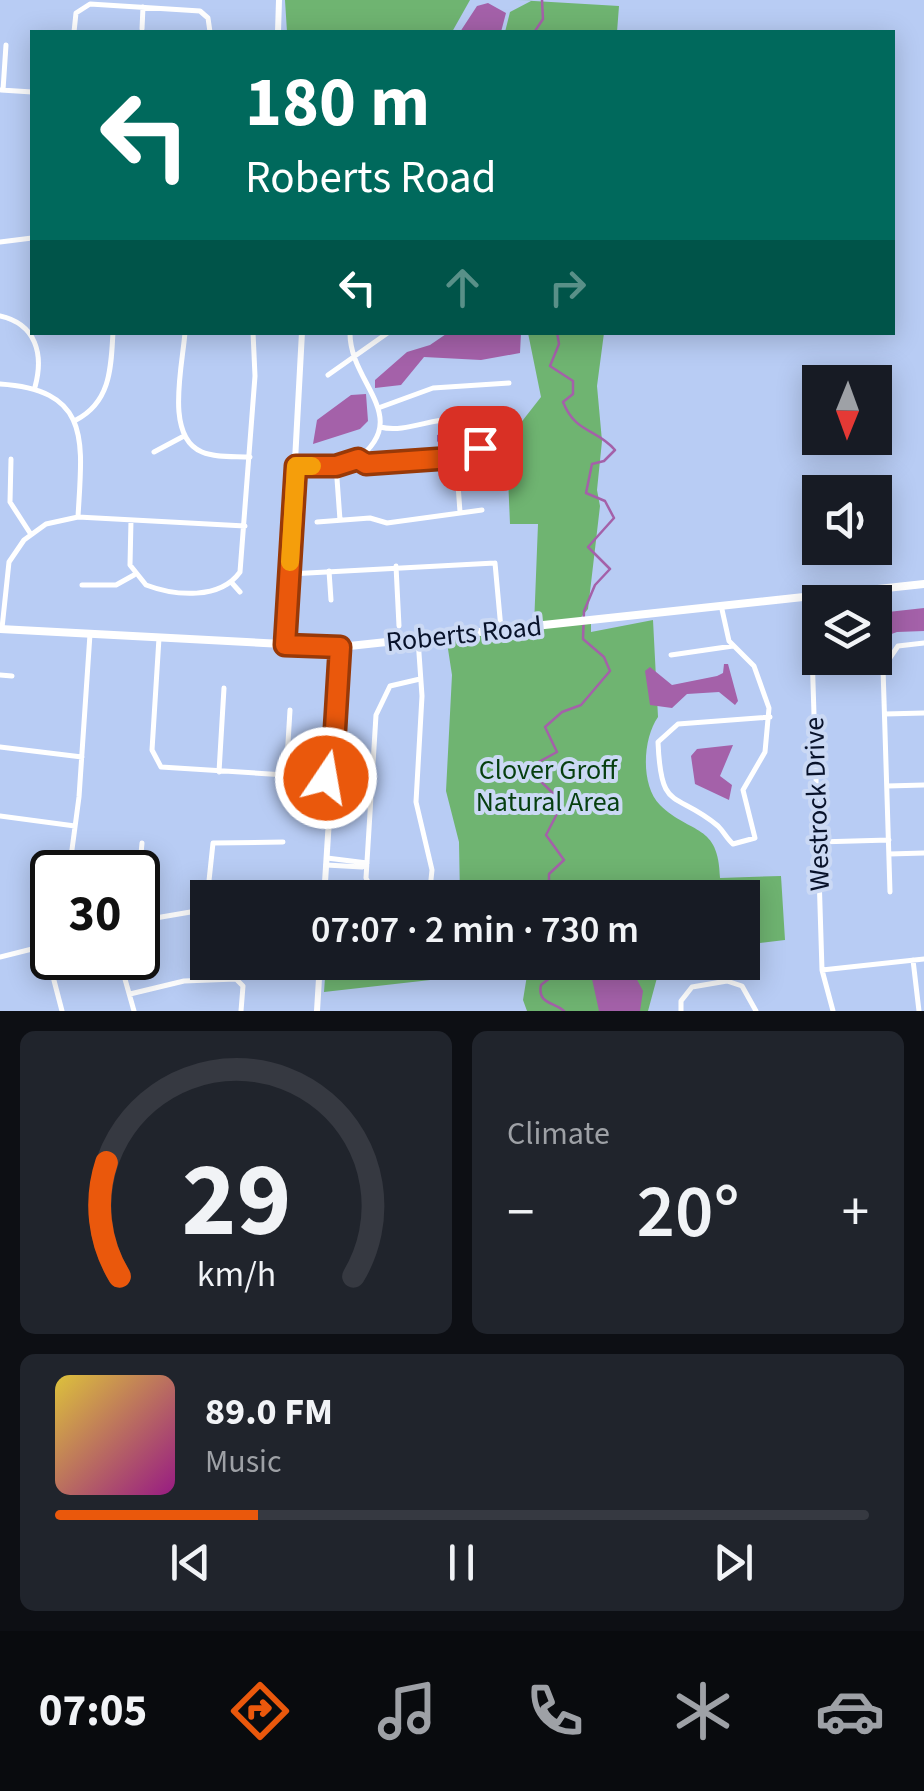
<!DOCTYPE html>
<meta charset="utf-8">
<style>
:root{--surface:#171b24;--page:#20242c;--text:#f1f3f6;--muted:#9ea1a6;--line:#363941;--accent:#ea580c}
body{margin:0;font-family:"Source Sans 3",sans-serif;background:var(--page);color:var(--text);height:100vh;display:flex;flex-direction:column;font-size:38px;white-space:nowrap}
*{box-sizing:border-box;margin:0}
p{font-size:32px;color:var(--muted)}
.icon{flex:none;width:55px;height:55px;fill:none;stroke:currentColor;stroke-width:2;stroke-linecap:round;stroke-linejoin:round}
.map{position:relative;height:1011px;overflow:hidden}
.sheet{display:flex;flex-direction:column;gap:20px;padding:20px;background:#0d0f14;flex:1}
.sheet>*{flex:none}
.guide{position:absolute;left:30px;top:30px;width:865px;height:305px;border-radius:0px;box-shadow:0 5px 25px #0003;background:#00695c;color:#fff;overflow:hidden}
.needle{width:65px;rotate:181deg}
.fabs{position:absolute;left:802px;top:365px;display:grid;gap:20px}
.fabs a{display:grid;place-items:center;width:90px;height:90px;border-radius:0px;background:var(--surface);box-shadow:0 5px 25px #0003;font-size:50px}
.speed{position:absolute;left:30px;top:850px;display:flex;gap:20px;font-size:50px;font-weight:700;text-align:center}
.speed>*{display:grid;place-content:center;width:130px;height:130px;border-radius:50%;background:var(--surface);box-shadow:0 5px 25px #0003;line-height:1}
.speed .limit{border:5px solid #111;border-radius:15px;background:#fff;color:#111}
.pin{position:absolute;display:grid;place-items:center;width:85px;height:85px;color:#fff;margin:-42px;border-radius:20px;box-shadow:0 5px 15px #0006}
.me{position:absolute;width:110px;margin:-55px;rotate:12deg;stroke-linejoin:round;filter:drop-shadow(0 0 8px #0008)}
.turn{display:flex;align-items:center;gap:35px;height:210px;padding:0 50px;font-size:45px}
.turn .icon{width:130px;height:130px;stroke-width:2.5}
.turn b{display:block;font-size:70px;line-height:85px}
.lanes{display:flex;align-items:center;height:95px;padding:0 50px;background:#0003;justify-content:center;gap:50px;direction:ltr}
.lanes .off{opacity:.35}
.big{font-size:75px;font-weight:600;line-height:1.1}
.sheet .card{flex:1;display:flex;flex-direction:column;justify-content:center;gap:15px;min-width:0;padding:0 35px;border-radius:15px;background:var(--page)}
.sheet .dial{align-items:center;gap:0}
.dial svg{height:260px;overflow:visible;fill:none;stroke:var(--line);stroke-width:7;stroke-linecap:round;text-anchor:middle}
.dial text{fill:var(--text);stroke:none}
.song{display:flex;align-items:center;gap:30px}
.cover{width:120px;height:120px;border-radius:15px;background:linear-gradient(135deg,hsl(50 70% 55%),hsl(310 70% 35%))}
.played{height:10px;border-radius:5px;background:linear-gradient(90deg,var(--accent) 25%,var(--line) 25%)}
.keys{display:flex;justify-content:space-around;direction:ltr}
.heat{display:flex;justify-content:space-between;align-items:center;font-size:55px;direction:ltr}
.sheet .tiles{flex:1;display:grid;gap:20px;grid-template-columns:1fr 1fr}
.card:last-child{grid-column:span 2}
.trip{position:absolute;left:190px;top:880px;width:570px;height:100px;border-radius:0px;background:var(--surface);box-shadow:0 5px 25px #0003;font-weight:600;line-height:100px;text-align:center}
.tab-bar{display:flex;height:160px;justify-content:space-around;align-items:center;background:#090b0e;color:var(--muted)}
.tab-bar .icon{width:70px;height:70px}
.tab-bar .active{color:var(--accent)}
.tab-bar b{font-size:45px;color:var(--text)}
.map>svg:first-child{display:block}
</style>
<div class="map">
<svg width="924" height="1011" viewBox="0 0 924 1011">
<rect width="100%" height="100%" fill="#b8ccf4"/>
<path fill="#6fb471" d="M 285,0 L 470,0 L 452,32 L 287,32 Z
M 517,0 L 619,6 L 617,32 L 505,32 L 510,12 L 531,1 Z
M 528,333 L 604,333 L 597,386 L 602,441 L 597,490 L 600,506 L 588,609 L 578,621 L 591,620 L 591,632 L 653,620 L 658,717 C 643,738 640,785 660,805 C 691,835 719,823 720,878 L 781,876 L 785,940 L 743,945 L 742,898 L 460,897 L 459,842 L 446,791 L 452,675 L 446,636 L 534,626 L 538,524 L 510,524 L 508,477 L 516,429 L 541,397 Z
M 326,963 L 661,963 L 648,1011 L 527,1011 L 523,1000 L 528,969 L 324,992 Z"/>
<path fill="#a461a9" d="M 488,3 L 506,13 L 501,32 L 460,32 L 477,6 Z
M 449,332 L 521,333 L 520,353 L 481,360 L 424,357 L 401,385 L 375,388 L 375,380 L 407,352 L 430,345 Z
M 366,394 L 368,421 L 360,429 L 313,444 L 317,420 L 351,395 Z
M 465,428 L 472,438 L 464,448 L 441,447 L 437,441 L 437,435 Z
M 924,608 L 924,631 L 897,632 L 875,640 L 885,632 L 888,612 Z
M 724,664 L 728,664 L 738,701 L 735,705 L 719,692 L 687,694 L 672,708 L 650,705 L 645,671 L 650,667 L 672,685 L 717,676 L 723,673 Z
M 733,745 L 720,776 L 732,785 L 729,800 L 695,784 L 691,756 L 697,749 Z
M 599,969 L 634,974 L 643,991 L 640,1011 L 599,1011 L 592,979 Z"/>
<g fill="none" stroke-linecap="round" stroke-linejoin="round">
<path stroke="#a461a9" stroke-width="2.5" d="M 521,32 L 535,31 L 543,19 L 542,0
M 549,898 L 549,874 L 564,860 L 546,835 L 560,808 L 558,798 L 532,773 L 533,765 L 557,752 L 545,727 L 562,712 L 581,705 L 610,671 L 604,657 L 583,639 L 584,611 L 595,585 L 610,569 L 588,547 L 614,518 L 605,501 L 586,493 L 592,464 L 604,461 L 615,450 C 596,428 576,434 563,402 L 573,394 L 573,381 L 550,366 L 559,344 L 557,332
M 554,962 L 560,970 L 541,985 C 537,1004 554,1002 564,1011"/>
<path stroke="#fff" stroke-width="5" d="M 142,29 L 143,7
M 74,32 L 76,13 L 90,4 L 200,11 L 208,18 L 210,32
M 1,90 L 32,92
M 3,90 L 6,45
M 0,242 L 32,238
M 0,316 C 36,324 44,354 35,387
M 185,332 C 183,364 164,437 202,452 C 216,458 235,456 250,457
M 328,375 L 389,332
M 0,384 C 93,390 82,443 78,517
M 381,407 L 433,388 L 509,383
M 76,420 C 111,402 111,367 113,332
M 154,452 L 184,436
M 456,457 L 460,512
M 11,459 L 10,502 L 30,533
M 358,459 L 366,463 L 466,457 L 482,442 L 476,424 C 446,408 412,435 380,427
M 336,465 L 340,520
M 296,466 L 355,461 C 415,417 349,384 350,332
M 131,520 L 130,565 L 146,585 C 175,596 220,600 240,572 L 255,376 L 253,332
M 317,522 L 370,518 L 387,523 L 482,510
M 495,563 L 501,629
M 396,566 L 399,626
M 329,571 L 331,600
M 289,574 L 495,563
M 232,583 L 240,592
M 82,585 L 116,585 L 134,575
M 807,596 L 812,651 L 822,970 L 833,1011
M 721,605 L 729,641 L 754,666 L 769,708 L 765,752 L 743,790 L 755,838 L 733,844 C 727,839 724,832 718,826 C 675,790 661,814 658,742 L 678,724 L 770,717
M 2,628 L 9,562 L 24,540 L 46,524 L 78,517 L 245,526
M 159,638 L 152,750 L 161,767 L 332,778
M 418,639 L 422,696 L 416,802 L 432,870 L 430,889 L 422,898
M 671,655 L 733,646
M 0,675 L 12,676
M 885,714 L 924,713
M 0,747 L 82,757
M 219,772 L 224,688
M 286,776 L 290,710
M 887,786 L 924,785
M 0,816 L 75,826
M 818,842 L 889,840
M 889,854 L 924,853
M 327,858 L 367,863
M 326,865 L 362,867 L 367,863
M 69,872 L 79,797 L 90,634
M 138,886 L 142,843
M 890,892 L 883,668 L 898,646 L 924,643
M 138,895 L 143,919
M 376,898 L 366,878 L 376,715 L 390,686 L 420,679
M 206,909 L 213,843 L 283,842
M 138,921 L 208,909
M 45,946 L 62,1011
M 0,957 L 52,944
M 119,958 L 134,1011
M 913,960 L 919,1011
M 822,970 L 924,959
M 130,994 L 184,981 L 236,979 L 243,986 L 241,1011
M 681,1011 L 681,1001 L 692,987 L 727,981 L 742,986 L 756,1011"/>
<path stroke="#fff" stroke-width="6" d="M 278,32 L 279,0
M 285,645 L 302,332
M 324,898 L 340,647
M 317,1011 L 320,962"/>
<path stroke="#fff" stroke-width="8" d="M 0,629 L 340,647 L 924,584"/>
</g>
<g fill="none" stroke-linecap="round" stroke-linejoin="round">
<g stroke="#983908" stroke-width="25">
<path id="route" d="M 326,778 L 332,778 L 340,647 L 285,645 L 296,466 L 336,466 L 358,459 L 366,464 L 466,457 L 480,448"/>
</g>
<use href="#route" stroke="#ea580c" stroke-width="18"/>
<path stroke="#f59e0b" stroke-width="18" d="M 290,562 L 296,466 L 312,466"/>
</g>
<g text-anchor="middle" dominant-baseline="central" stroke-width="8" stroke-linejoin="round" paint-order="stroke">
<g font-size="28" fill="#08122a" stroke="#cbd9f4">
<text transform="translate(464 634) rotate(-6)">Roberts Road</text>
<text transform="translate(817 804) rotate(-92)">Westrock Drive</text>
</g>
<g font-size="28" fill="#063f0f" stroke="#cbd9f4">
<text x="548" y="770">Clover Groff<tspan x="548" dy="32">Natural Area</tspan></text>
</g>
</g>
</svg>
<div class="fabs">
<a><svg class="needle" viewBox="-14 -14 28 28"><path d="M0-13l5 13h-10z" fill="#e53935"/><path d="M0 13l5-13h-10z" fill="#9ea1a6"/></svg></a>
<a><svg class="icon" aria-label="sound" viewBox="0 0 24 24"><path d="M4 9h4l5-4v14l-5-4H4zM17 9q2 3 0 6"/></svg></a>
<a><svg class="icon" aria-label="layers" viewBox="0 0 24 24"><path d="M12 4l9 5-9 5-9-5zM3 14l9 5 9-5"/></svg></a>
</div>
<div class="speed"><div class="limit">30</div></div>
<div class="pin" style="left:480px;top:448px;background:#d93025"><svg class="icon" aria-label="arrive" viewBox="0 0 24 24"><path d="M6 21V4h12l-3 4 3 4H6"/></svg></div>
<svg class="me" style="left:326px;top:778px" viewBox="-20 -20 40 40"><circle r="17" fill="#ea580c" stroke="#fff" stroke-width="3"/><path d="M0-11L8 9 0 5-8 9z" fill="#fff"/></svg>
<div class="trip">07:07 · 2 min · 730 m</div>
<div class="guide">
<div class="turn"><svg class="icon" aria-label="left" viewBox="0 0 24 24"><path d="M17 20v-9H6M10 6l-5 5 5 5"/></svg><div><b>180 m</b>Roberts Road</div></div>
<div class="lanes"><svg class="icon" aria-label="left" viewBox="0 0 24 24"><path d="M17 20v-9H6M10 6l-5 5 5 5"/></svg><svg class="icon off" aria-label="ahead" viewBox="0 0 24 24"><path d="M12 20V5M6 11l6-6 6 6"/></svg><svg class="icon off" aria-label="right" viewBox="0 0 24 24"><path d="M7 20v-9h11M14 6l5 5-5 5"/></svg></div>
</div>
</div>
<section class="sheet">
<div class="tiles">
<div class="card dial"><svg viewBox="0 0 100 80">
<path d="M14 69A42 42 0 1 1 86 69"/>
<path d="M14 69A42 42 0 0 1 10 34" stroke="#ea580c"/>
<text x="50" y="56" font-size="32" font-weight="700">29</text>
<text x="50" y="72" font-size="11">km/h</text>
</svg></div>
<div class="card"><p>Climate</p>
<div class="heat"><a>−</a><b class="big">20°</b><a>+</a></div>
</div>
<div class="card">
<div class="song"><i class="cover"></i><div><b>89.0 FM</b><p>Music</p></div></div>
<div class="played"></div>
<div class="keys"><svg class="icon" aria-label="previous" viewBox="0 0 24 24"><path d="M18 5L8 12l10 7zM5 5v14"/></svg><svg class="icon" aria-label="pause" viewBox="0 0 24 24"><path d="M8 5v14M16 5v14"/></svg><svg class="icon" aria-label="next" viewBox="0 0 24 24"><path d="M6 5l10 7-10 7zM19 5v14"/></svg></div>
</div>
</div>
</section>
<nav class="tab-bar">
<b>07:05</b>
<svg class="icon active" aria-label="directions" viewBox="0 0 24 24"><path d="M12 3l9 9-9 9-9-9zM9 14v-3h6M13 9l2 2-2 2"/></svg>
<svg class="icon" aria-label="music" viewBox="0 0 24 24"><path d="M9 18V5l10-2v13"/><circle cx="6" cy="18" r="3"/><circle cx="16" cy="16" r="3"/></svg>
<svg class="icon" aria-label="phone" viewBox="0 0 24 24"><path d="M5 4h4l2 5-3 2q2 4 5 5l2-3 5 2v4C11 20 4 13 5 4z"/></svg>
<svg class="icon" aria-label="climate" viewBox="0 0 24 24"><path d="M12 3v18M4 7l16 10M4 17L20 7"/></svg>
<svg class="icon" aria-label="car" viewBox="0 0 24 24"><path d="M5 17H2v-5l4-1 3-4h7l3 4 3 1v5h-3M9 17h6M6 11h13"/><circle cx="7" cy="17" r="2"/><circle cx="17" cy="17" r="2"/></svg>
</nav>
